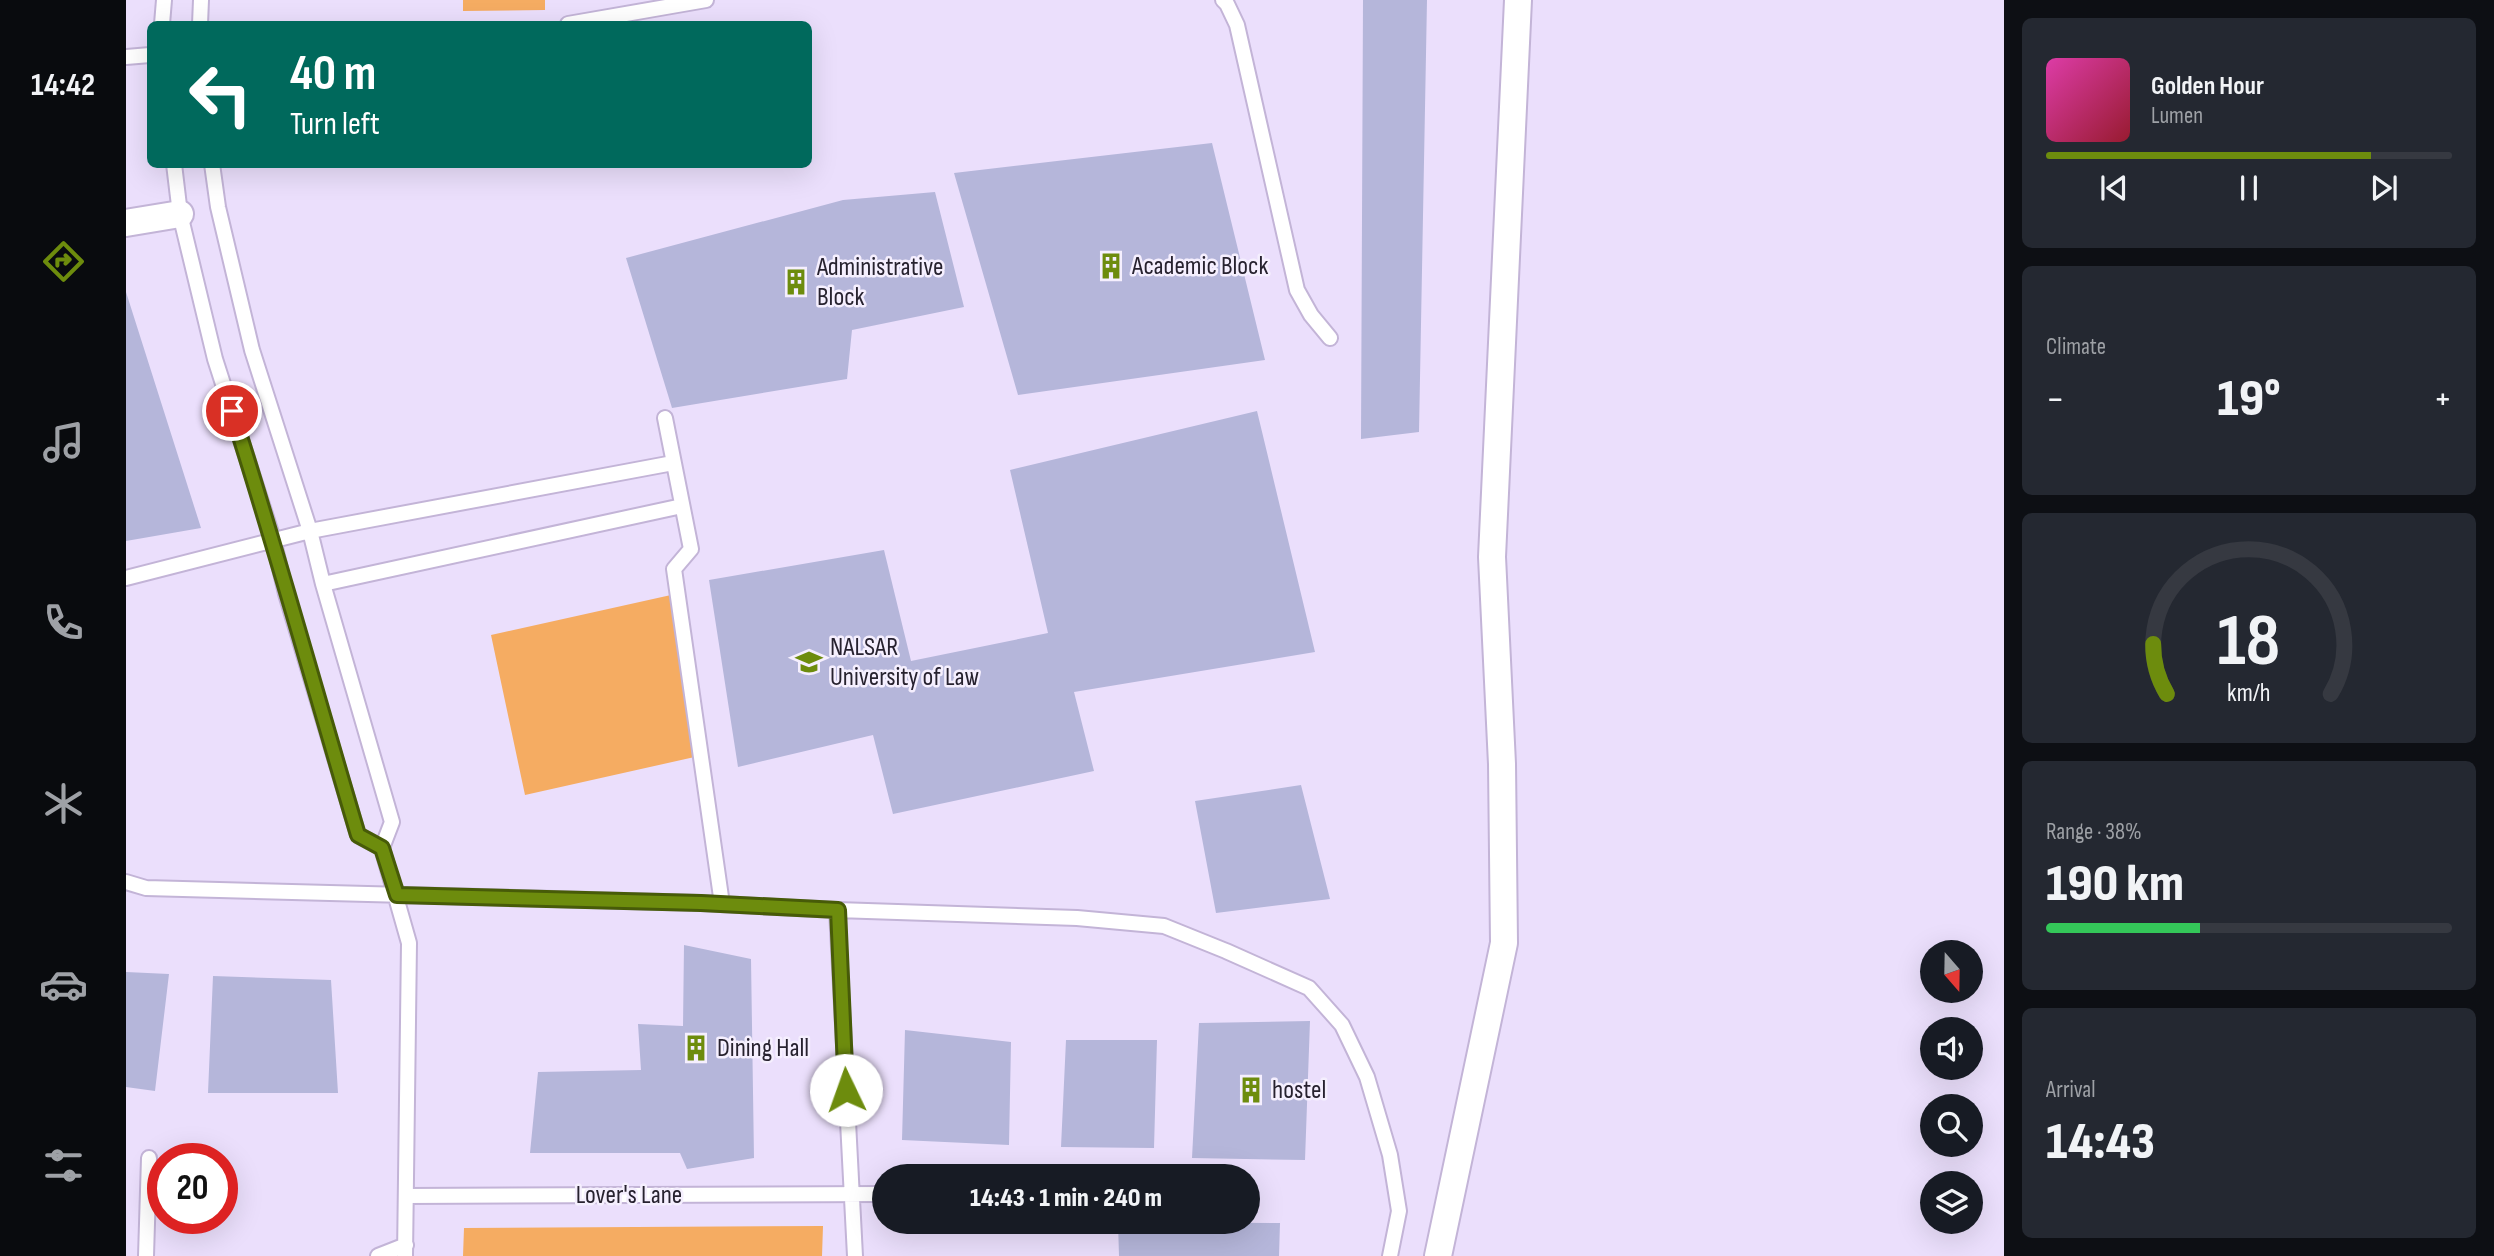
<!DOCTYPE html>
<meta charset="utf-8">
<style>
:root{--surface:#171b24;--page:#242831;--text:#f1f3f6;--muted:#9ea1a6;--line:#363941;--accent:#6d8c0d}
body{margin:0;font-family:"Sofia Sans Condensed",sans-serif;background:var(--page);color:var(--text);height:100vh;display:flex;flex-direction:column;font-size:26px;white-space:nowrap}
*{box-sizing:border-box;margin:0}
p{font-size:23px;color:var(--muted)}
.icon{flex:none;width:38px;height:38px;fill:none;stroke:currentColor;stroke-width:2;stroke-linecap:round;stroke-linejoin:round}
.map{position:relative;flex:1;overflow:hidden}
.drawer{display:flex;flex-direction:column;gap:18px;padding:18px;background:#0d0f14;width:490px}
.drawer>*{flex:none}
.guide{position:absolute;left:21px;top:21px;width:665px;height:147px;border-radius:10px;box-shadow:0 7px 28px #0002;background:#00695c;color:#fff;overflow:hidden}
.needle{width:46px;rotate:160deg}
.buttons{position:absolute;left:1794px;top:940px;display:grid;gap:14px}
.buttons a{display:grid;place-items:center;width:63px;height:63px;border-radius:50%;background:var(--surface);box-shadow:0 7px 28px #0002;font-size:35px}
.speed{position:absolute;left:21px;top:1143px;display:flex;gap:14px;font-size:35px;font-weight:700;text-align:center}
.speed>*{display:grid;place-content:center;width:91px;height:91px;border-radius:50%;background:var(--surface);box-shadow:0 7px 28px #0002;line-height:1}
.speed .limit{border:10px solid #d22;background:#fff;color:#111}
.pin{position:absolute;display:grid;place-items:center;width:60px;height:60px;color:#fff;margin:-30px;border:4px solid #fff;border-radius:50%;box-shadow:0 2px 7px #0007}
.me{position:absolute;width:77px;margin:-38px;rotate:357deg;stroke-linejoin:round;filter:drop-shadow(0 0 5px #0008)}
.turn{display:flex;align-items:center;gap:24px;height:147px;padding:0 28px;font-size:32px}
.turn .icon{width:91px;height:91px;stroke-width:2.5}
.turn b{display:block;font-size:49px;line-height:60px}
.big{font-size:52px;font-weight:800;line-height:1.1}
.drawer .tile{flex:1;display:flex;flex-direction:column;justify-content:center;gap:10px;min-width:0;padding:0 24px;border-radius:10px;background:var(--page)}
.drawer .dial{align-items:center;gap:0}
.dial svg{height:182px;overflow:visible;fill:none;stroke:var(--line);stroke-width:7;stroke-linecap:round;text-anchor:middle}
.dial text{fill:var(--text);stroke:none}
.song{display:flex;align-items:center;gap:21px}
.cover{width:84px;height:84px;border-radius:10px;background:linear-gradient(135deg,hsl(320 70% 55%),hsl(350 70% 35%))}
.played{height:7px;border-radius:4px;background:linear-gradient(90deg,var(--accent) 80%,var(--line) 80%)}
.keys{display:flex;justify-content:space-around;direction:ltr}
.heat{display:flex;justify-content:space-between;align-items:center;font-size:38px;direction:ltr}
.charge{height:10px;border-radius:5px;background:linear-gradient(90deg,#34c759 38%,var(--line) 0)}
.trip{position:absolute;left:746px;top:1164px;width:388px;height:70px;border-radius:35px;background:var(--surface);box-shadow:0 7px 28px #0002;font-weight:800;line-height:70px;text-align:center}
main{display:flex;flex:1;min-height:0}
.tabs{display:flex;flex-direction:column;width:126px;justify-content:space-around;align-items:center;background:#090b0e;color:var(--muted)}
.tabs .icon{width:49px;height:49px}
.tabs .on{color:var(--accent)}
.tabs b{font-size:32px;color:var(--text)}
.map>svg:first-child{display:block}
</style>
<main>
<nav class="tabs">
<b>14:42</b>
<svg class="icon on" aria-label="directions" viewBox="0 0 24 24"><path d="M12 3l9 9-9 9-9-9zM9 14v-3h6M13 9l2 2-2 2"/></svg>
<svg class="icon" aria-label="music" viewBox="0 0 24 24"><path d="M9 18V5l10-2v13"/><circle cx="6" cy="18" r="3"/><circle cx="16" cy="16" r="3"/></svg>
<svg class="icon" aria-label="phone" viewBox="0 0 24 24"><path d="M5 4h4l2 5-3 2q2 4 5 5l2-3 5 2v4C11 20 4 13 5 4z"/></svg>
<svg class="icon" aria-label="climate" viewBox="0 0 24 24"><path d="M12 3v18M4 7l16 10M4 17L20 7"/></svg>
<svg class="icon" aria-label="car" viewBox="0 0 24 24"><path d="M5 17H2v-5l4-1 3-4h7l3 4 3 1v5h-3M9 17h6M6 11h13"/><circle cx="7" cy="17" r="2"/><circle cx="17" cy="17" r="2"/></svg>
<svg class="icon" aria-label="filters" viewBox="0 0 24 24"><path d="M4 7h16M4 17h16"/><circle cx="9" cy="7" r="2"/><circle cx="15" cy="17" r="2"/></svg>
</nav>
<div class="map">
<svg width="1878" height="1256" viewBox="0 0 1878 1256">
<rect width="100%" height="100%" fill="#ebdffc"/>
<path fill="#f5ac62" d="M 337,0 L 419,0 L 419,10 L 337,11 Z
M 545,595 L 573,756 L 399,795 L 365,635 Z
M 697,1226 L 696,1256 L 337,1256 L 338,1228 Z"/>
<path fill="#b5b6da" d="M 1237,0 L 1301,0 L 1293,432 L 1235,439 Z
M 1086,143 L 1139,360 L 892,395 L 828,173 Z
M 809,192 L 838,307 L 726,330 L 721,379 L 546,408 L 500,258 L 717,200 Z
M 0,292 L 75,528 L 0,541 Z
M 1131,411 L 1189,652 L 948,692 L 968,771 L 767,814 L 747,735 L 612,767 L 583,580 L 758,550 L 785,661 L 922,633 L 884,470 Z
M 1175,785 L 1204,899 L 1090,913 L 1069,801 Z
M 558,945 L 625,959 L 628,1158 L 561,1169 L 554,1153 L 404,1153 L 412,1072 L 515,1070 L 512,1024 L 557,1026 Z
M 0,972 L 43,974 L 29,1091 L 0,1087 Z
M 87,976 L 205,980 L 212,1093 L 82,1093 Z
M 1184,1021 L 1179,1160 L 1066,1158 L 1073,1023 Z
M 779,1030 L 885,1042 L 883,1145 L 776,1140 Z
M 940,1040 L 1031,1040 L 1028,1148 L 935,1147 Z
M 992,1222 L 1154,1223 L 1153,1256 L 993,1256 Z"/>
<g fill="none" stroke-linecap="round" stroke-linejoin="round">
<g stroke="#c3b4d7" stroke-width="18">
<path id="lane" d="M 1097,0 L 1101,4 L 1111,25 L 1171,290 L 1185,315 L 1204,338
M 36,24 L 38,0
M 74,24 L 75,0
M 442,24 L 580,0
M 0,57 L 24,55
M 48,164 L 54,214 L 89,359 L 147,539 L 160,594 L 232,835 L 256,848
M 86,164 L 92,207 L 126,350 L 184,531 L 197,584 L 266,822 L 256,848 L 283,943 L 279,1256
M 539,418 L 565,549 L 548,569 L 596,904
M 0,578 L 184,531 L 547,463
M 197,584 L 556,506
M 0,882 L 20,888 L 575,903 L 711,910 L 951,918 L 1038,926 L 1100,951 L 1183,988 L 1216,1025 L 1241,1077 L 1264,1155 L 1273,1211 L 1264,1256
M 711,910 L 729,1256
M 280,1196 L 758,1194
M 20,1256 L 23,1158
M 252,1256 L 280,1245"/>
</g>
<g stroke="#c3b4d7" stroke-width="30">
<path id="street" d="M 0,223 L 54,214
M 1312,1256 L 1378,943 L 1376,764 L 1366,557 L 1392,0"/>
</g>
<use href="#lane" stroke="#fff" stroke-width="14"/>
<use href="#street" stroke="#fff" stroke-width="26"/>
</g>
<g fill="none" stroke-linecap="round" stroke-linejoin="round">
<g stroke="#475b08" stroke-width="18">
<path id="route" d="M 106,411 C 151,551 190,694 232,835 L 256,848 L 271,895 L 575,903 L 712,910 L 720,1090"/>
</g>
<use href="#route" stroke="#6d8c0d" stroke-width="12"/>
</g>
<defs>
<g id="building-bare" transform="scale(2.1)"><path d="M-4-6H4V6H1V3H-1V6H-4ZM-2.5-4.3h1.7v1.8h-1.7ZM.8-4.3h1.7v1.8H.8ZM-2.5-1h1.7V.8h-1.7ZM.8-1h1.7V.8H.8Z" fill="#6d8c0d" stroke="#f5effe" stroke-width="2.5" paint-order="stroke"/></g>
<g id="university-bare" transform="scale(2.1)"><path d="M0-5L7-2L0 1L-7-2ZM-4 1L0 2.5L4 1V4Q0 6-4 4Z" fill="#6d8c0d" stroke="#f5effe" stroke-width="2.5" paint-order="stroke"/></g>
</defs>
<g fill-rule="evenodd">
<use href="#building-bare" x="985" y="266"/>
<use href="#building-bare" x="670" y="282"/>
<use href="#university-bare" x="683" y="662"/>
<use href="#building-bare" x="570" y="1048"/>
<use href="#building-bare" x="1125" y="1090"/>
</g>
<g text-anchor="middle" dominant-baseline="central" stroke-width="5" stroke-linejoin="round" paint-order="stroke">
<g font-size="26" fill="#27222f" stroke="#f5effe" text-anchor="start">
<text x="1006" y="266">Academic Block</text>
<text x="691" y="267">Administrative<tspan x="691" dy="30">Block</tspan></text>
<text x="704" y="647">NALSAR<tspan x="704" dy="30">University of Law</tspan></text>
<text x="591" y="1048">Dining Hall</text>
<text x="1146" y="1090">hostel</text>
</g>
<g font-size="26" fill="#27222f" stroke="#f5effe">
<text x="503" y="1195">Lover's Lane</text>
</g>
</g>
</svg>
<div class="buttons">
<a><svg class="needle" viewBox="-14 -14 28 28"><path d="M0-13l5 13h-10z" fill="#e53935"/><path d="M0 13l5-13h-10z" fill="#9ea1a6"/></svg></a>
<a><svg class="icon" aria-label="sound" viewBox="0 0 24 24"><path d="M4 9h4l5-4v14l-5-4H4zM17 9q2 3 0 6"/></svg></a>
<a><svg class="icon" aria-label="search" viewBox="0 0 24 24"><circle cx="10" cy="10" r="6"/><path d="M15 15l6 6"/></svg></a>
<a><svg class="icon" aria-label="layers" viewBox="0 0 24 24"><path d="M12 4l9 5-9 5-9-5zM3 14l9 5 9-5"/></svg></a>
</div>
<div class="speed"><div class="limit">20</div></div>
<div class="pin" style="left:106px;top:411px;background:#d93025"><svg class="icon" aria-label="arrive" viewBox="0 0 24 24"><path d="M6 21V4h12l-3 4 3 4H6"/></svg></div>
<svg class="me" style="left:720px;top:1090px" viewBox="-20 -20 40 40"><circle r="19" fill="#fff"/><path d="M0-13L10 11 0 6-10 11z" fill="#6d8c0d"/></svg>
<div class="trip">14:43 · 1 min · 240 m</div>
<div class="guide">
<div class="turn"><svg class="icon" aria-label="left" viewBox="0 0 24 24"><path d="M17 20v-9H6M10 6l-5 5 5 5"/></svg><div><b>40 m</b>Turn left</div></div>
</div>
</div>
<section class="drawer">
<div class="tile">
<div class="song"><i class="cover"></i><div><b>Golden Hour</b><p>Lumen</p></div></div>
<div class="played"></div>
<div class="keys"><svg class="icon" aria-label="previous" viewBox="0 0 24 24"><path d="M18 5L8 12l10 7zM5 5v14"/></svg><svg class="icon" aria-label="pause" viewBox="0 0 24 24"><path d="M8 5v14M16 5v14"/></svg><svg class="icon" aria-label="next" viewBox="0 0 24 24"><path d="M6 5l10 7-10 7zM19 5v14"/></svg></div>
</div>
<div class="tile"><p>Climate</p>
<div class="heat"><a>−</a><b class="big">19°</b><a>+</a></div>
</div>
<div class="tile dial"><svg viewBox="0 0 100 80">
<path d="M14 69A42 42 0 1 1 86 69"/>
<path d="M14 69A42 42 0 0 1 8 47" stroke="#6d8c0d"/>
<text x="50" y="56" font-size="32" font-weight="700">18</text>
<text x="50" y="72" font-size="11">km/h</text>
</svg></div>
<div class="tile"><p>Range · 38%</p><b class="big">190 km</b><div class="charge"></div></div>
<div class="tile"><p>Arrival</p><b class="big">14:43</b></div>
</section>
</main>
